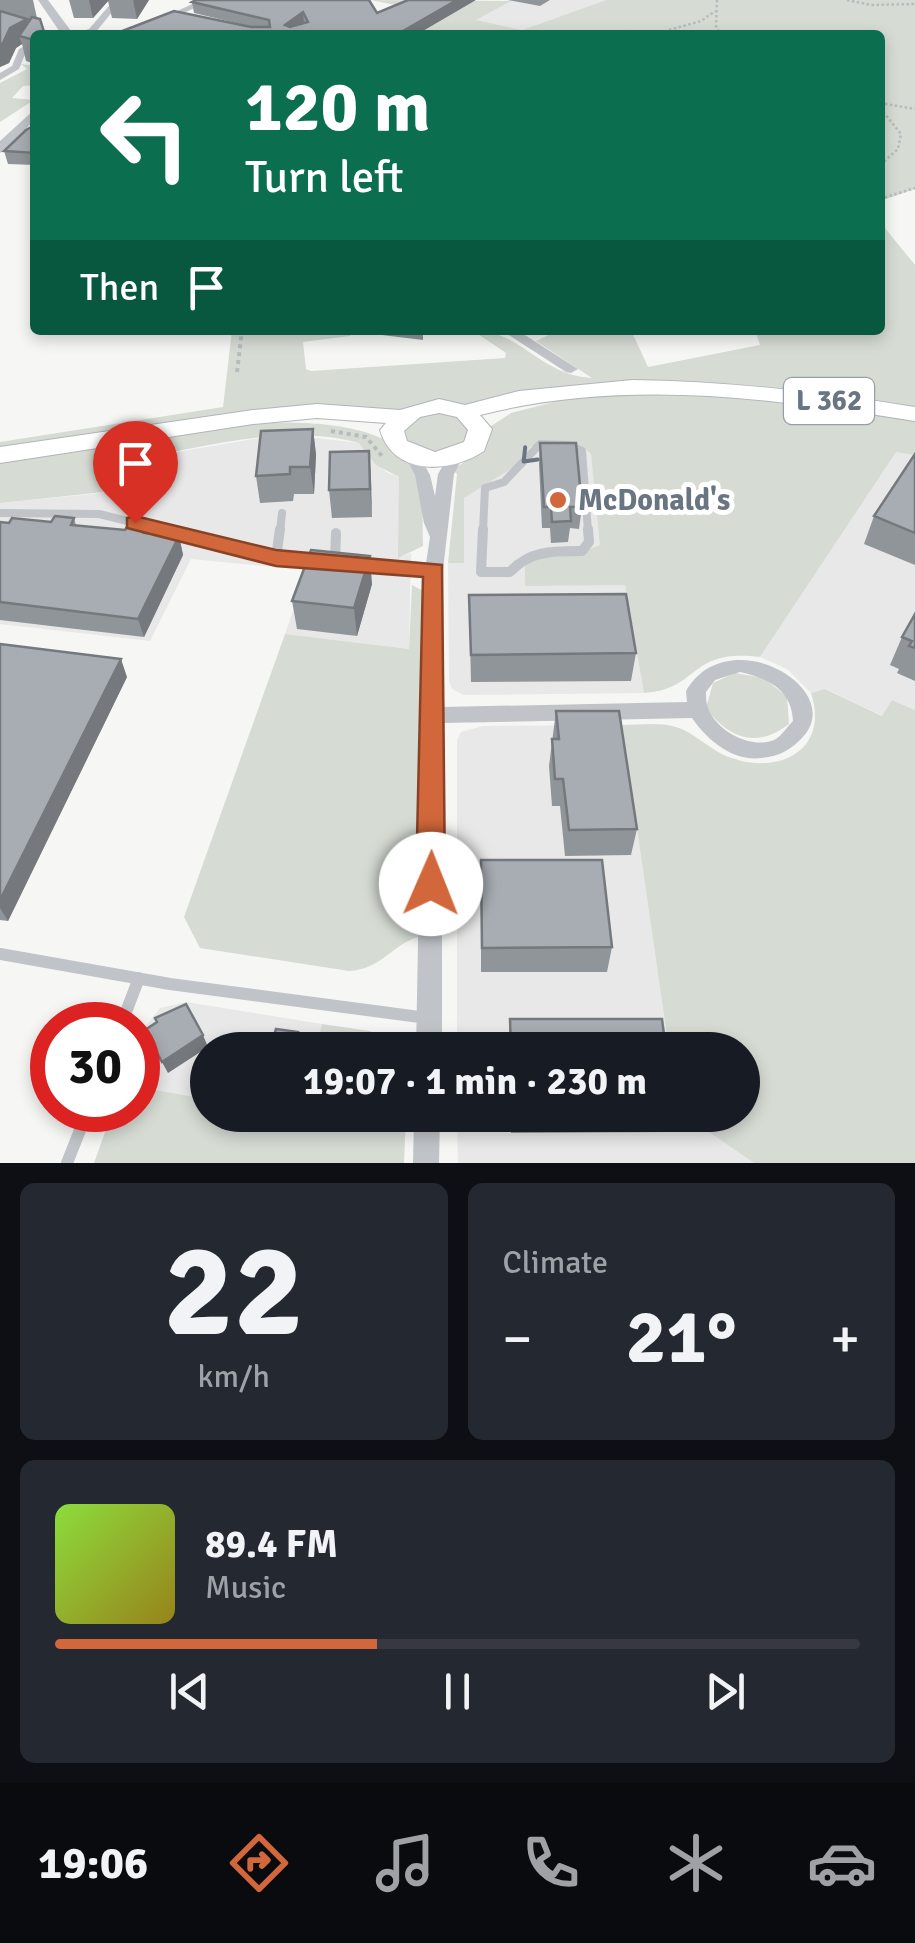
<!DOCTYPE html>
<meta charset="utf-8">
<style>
:root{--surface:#171b24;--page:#242831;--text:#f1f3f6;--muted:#9ea1a6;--line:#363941;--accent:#d1673a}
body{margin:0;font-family:Signika,sans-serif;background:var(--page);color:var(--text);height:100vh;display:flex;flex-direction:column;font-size:38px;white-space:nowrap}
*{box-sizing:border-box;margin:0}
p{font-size:32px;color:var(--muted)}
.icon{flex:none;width:55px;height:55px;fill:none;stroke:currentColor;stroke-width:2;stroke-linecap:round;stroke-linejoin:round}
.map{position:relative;height:1163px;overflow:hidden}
.side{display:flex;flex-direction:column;gap:20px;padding:20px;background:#0d0f14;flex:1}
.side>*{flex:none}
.guide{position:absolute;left:30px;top:30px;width:855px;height:305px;border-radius:10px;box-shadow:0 5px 15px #0003;background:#0b6e4f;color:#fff;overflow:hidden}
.speed{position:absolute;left:30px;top:1002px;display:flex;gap:20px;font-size:50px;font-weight:700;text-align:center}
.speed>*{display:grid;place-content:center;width:130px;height:130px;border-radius:50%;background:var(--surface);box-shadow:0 5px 15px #0003;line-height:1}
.speed .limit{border:15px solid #d22;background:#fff;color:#111}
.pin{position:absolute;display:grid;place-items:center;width:85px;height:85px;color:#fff;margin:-102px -42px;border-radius:50% 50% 50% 0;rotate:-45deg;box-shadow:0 0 10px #0007}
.pin .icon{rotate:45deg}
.me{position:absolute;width:110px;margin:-55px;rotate:1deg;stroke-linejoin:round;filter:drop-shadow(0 0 8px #0008)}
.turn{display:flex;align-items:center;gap:35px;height:210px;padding:0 50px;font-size:45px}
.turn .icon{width:130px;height:130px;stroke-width:2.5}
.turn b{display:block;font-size:70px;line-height:85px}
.then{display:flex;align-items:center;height:95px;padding:0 50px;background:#0003;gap:20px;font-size:38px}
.big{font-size:75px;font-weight:700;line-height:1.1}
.side .tile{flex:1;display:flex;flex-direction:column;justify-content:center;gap:15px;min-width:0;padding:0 35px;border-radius:15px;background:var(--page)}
.side .dial{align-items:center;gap:0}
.dial b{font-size:130px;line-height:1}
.song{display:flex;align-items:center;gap:30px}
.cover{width:120px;height:120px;border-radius:15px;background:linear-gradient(135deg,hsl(90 70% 55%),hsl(50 70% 35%))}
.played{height:10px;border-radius:5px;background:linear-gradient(90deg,var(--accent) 40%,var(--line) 40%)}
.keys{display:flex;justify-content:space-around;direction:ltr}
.heat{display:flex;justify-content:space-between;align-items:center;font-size:55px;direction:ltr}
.side .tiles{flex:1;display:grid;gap:20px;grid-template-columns:1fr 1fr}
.tile:last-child{grid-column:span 2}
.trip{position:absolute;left:190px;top:1032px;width:570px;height:100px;border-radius:50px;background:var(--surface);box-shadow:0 5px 15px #0003;font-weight:700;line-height:100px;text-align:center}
.tab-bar{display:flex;height:160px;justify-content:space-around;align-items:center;background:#090b0e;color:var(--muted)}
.tab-bar .icon{width:70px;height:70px}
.tab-bar .current{color:var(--accent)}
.tab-bar b{font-size:45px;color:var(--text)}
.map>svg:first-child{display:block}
</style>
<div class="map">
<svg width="915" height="1163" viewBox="0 0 915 1163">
<rect width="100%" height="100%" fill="#f6f7f4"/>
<path fill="#e7e8e7" d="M 505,0 L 606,0 L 522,30 L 473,20 L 510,1 Z
M 283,434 L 359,443 L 386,472 L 399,477 L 399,557 L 411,553 L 409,649 L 285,634 L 307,570 L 191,559 L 150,641 L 0,624 L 0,503 L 133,490 L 130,460 Z
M 569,441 L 591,454 L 601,545 L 525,585 L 625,585 L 644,693 L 464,695 L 452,689 L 449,681 L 448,563 L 464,563 L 464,498 L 513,468 L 529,447 Z
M 896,451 L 915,455 L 915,710 L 892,700 L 883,716 L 826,689 L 811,693 L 787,669 L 760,657 Z
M 622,725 L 669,1050 L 457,1050 L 457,740 L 461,732 L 483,726 Z
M 186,1002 L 322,1024 L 316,1050 L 208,1050 L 207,1099 L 138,1087 L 138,1044 L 143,1030 L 160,1008 Z
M 457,1115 L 684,1115 L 754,1163 L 458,1163 Z"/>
<path fill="#d6dbd4" d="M 371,0 L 511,1 L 476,20 L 522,30 L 606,0 L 915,0 L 915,189 L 880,201 L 880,35 L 387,35 L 405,7 Z
M 21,64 L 35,66 L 35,85 L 23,86 L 12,98 L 34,100 L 0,122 L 0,83 L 27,69 Z
M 880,222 L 915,265 L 915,409 L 748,385 L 595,383 L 538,390 L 470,406 L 400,412 L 229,413 L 0,448 L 0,442 L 223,407 L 232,330 L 355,330 L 350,336 L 303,342 L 306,369 L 311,371 L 505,358 L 506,353 L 472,330 C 521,330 539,375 592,378 L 536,341 L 559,330 L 631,330 L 648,367 L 760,345 L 755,330 L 880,330 Z
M 623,393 L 750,397 L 915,419 L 915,455 L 896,452 L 760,657 C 688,648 701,689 644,693 L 625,585 L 525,586 L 525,566 C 547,550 575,557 600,545 L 591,454 C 573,438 552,440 530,447 L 513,468 L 464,498 L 464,563 L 448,563 L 457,474 L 453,470 L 477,453 L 491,426 L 511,413 L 565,399 Z
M 438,413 L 458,418 L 469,428 L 468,440 L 434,454 L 407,444 L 402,432 L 420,416 Z
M 252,423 C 301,422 408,418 420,484 C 424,503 422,526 423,546 L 398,558 L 399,477 L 376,465 L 359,443 C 284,423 206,447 131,460 L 133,489 L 0,503 L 0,461 Z
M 412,585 L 425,592 L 418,937 C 390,946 382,969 349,971 L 200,948 L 184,917 L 285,634 L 409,649 Z
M 735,673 L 764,678 L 787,697 L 789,724 C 757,749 729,739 706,708 L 713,683 Z
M 825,689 L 882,716 L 892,700 L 915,710 L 915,1163 L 754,1163 L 684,1115 L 742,1115 L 742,1050 L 669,1050 L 622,725 C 639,725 659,722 676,727 C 693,732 706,746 722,754 C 772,778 831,754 811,693 Z
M 322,1024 L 370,1031 L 402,1050 L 316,1050 Z
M 138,1087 L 207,1099 L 208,1115 L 406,1115 L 404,1163 L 94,1163 L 113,1110 L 138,1110 Z"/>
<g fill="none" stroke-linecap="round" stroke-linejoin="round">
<g stroke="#b2b5b9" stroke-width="2">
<path id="primary" d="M 632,380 C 727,381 821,392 915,407 L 915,421 C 770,398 625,378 480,415 L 492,429 L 484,451 C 450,474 393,476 380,430 L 386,423 L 317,418 L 253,424 L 0,463 L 0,447 L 253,410 L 317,404 L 400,410 L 439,399 L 465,405 L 519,391 ZM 439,413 L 457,417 L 468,430 L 464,442 L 435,452 L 407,441 L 404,431 L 420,417 Z"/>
</g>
<path stroke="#b8bbbd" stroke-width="2.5" stroke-dasharray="2.5 2.5" stroke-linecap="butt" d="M 717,0 L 716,26 L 721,35
M 847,0 L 871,5 L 915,4
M 669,30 L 701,21 L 715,11
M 594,35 L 632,31 L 685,35
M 880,103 L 915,109
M 880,108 L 901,134 L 898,149 L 880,165
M 880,199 L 915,188"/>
<path stroke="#b8bbbd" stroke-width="4" stroke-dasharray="4 4" stroke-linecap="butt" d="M 237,372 L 242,330
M 331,431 L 366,437 L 382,456"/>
<path stroke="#c0c3c7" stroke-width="8" d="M 0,513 L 99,514 L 168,531
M 280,531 L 282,513
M 483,531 L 485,488 L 504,482 L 540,444 L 568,445 L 582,451 L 588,531"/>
<path stroke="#c0c3c7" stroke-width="10" d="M 158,529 L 276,558 L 317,562
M 483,529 L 481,572 L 510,572 C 530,550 554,551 582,551 L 589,542 L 588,529
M 276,558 L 280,529
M 335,561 L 336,533
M 362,566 L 434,570"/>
<path stroke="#c0c3c7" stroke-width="12" d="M 0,954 L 170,984 L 427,1018
M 121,1025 L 139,978
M 67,1163 L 88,1110"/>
<path fill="#c0c3c7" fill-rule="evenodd" d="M 114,0 L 122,0 L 95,33 L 69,35 L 89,29 Z
M 201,0 L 212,0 L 136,35 L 125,35 Z
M 0,18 L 52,33 L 53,35 L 39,35 L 0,24 Z
M 35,41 L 35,48 L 26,52 L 19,69 L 0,80 L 0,73 L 12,66 L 19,49 Z
M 501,330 L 517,330 L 578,369 L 571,373 L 566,372 Z
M 413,451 L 418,453 L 430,475 L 435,496 L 438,474 L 450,454 L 460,454 L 463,457 L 454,474 L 443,570 L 442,707 L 687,702 L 686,691 C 728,619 849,689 802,738 C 790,750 780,756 762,758 C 733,762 707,740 692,718 L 442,723 L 442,1050 L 416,1050 L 425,570 L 430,537 L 424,523 L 415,475 L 405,456 ZM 740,672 C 768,678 792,690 793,721 C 788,726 782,735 776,739 C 753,751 716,731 708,708 C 706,703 706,698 706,692 L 715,680 Z
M 414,1115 L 440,1115 L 439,1163 L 413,1163 Z"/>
<path fill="#c0c3c7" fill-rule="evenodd" d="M 38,0 L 48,0 L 74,35 L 62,35 Z
M 35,109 L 35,120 L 0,153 L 0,141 Z"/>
<use href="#primary" fill="#fff" fill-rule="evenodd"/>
</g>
<path fill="#90959a" d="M 0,0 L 33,0 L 37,18 L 35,35 L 35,64 L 26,61 L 22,44 L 16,48 L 9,63 L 0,67 Z
M 69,0 L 149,0 L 137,19 L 112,18 L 108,1 L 93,18 L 74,18 Z
M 508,0 L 550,0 L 540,6 Z
M 192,2 L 377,13 L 416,35 L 253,27 L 194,13 Z
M 35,125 L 35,165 L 8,164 L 4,151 Z
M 381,330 L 430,330 L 430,331 L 423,331 L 423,340 L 382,335 Z
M 313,429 L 316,455 L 314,494 L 294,494 L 293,501 L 260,503 L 256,476 Z
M 540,443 L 582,507 L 579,529 L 570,528 L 568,542 L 551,543 L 550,528 L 542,528 L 539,464 Z
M 369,451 L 372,517 L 332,518 L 329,490 Z
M 915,454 L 915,565 L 864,544 L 874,516 Z
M 74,518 L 76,525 L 179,536 L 183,555 L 144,637 L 0,620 L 0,522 L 51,522 Z
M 372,584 L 357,636 L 297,629 L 292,601 Z
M 469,595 L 636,653 L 631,681 L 471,682 Z
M 915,614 L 915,681 L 897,673 L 899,669 L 890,665 L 902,637 Z
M 0,644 L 127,677 L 8,921 L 0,920 Z
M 556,711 L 637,829 L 631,855 L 565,856 L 560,806 L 552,806 L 549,766 Z
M 481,860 L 612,947 L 607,972 L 481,972 Z
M 510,1019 L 666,1050 L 508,1050 Z
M 511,1115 L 673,1115 L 667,1132 L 511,1133 Z"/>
<path fill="#75797d" d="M 89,0 L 109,0 L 93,18 Z
M 133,0 L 149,0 L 137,19 Z
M 457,0 L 476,0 L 416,35 L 396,35 Z
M 303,12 L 304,23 L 288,35 L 285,25 Z
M 27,19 L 32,38 L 19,36 L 22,44 L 16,48 L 9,63 L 0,67 L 0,45 L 10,28 Z
M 313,429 L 316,455 L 314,494 L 310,467 Z
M 369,451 L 371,479 L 372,517 L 370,489 Z
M 179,536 L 183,555 L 144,637 L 138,619 Z
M 370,556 L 372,584 L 357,636 L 354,608 Z
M 121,659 L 127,677 L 8,921 L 0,908 L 0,900 Z
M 298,1032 L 301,1044 L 299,1050 L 293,1050 Z
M 203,1035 L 208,1047 L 168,1073 L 162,1062 Z"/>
<path fill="#a7adb3" stroke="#75797d" stroke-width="2.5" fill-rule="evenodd" d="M 196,0 L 369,0 L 377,13 L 408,0 L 457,0 L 396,35 L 112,35 L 174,11 L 251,27 L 270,27 L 269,20 L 192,2 ZM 303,12 L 308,22 L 290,27 L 285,25 Z
M 0,11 L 27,19 L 10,28 L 3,43 L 0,45 Z
M 32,17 L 40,19 L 45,35 L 35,35 L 34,40 L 19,36 Z
M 35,125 L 35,153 L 4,151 L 26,130 Z
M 313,429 L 310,467 L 290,467 L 290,474 L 256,476 L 261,431 Z
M 540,443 L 576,443 L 582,507 L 570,507 L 571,521 L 552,522 L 551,507 L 544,507 Z
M 369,451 L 370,489 L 329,490 L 330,452 Z
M 915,454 L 915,533 L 874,516 Z
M 55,516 L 74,518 L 71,525 L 125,530 L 128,525 L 147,526 L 144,533 L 179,536 L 138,619 L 0,602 L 0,522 L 9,523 L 12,518 L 51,522 Z
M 311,550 L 370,556 L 354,608 L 292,601 Z
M 626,594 L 636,653 L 471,655 L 469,595 Z
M 915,614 L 915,648 L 909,646 L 912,641 L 902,637 Z
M 0,644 L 121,659 L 0,900 Z
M 556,711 L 619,711 L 637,829 L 569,830 L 563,779 L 555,779 L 552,739 L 559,739 Z
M 481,860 L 602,860 L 612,947 L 482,948 Z
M 186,1004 L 203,1035 L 162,1062 L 145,1030 L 157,1022 L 155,1018 Z
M 510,1019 L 662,1019 L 666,1050 L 511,1050 Z
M 276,1029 L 298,1032 L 293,1050 L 239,1050 L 243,1034 L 273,1039 Z"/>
<defs><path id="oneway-chevron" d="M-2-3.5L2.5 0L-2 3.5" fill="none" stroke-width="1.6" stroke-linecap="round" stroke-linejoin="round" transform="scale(2.5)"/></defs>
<use stroke="#697582" href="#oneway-chevron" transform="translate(528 457) rotate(134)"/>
<path fill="#d1673a" stroke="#884326" stroke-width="2.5" d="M 135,516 L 276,550 L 442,565 L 445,884 L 441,893 L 431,897 L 420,893 L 416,884 L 423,577 L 276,566 L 127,528 L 127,518 Z"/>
<circle fill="#d1673a" stroke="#fff" stroke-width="4" cx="558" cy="500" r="10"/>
<g text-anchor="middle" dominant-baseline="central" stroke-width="10" stroke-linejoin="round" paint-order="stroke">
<rect fill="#fff" stroke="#969ea8" stroke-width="2.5" x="784" y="378" width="90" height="46" rx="8"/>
<g font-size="28" font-weight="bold" fill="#697582">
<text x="829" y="401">L 362</text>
</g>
<g font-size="30" font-weight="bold" fill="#697582" stroke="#fff" text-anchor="start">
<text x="578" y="500">McDonald's</text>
</g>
</g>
</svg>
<div class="speed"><div class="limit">30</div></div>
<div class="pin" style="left:135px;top:523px;background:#d93025"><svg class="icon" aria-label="arrive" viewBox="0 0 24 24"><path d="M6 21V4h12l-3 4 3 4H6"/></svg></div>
<svg class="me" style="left:431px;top:884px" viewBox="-20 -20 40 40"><circle r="19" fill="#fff"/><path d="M0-13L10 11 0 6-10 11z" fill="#d1673a"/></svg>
<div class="trip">19:07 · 1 min · 230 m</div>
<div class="guide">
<div class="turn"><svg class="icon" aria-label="left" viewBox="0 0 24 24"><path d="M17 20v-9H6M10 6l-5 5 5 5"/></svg><div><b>120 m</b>Turn left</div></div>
<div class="then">Then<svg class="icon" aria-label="arrive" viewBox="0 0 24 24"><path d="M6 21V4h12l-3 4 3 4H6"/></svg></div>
</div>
</div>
<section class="side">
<div class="tiles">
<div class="tile dial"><b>22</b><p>km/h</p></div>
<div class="tile"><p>Climate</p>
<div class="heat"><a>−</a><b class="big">21°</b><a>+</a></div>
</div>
<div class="tile">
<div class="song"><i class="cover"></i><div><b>89.4 FM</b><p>Music</p></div></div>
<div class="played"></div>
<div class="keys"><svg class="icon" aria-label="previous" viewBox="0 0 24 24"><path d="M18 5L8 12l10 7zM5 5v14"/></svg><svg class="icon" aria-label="pause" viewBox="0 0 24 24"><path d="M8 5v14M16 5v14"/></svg><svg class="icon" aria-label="next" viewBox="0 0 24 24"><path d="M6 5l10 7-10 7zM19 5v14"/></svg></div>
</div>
</div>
</section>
<nav class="tab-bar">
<b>19:06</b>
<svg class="icon current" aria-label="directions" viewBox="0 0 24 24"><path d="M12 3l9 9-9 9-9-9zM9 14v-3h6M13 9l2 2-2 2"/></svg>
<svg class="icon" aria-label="music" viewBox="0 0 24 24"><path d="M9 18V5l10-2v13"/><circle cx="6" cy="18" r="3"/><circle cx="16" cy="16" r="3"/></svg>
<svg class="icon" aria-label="phone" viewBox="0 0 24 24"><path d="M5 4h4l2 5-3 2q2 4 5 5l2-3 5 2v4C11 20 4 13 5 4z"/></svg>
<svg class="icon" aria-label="climate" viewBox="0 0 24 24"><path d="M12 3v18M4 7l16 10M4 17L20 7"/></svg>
<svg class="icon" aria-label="car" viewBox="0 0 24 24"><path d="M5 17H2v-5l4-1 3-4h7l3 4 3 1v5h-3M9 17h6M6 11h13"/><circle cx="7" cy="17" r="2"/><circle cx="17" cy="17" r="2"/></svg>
</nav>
